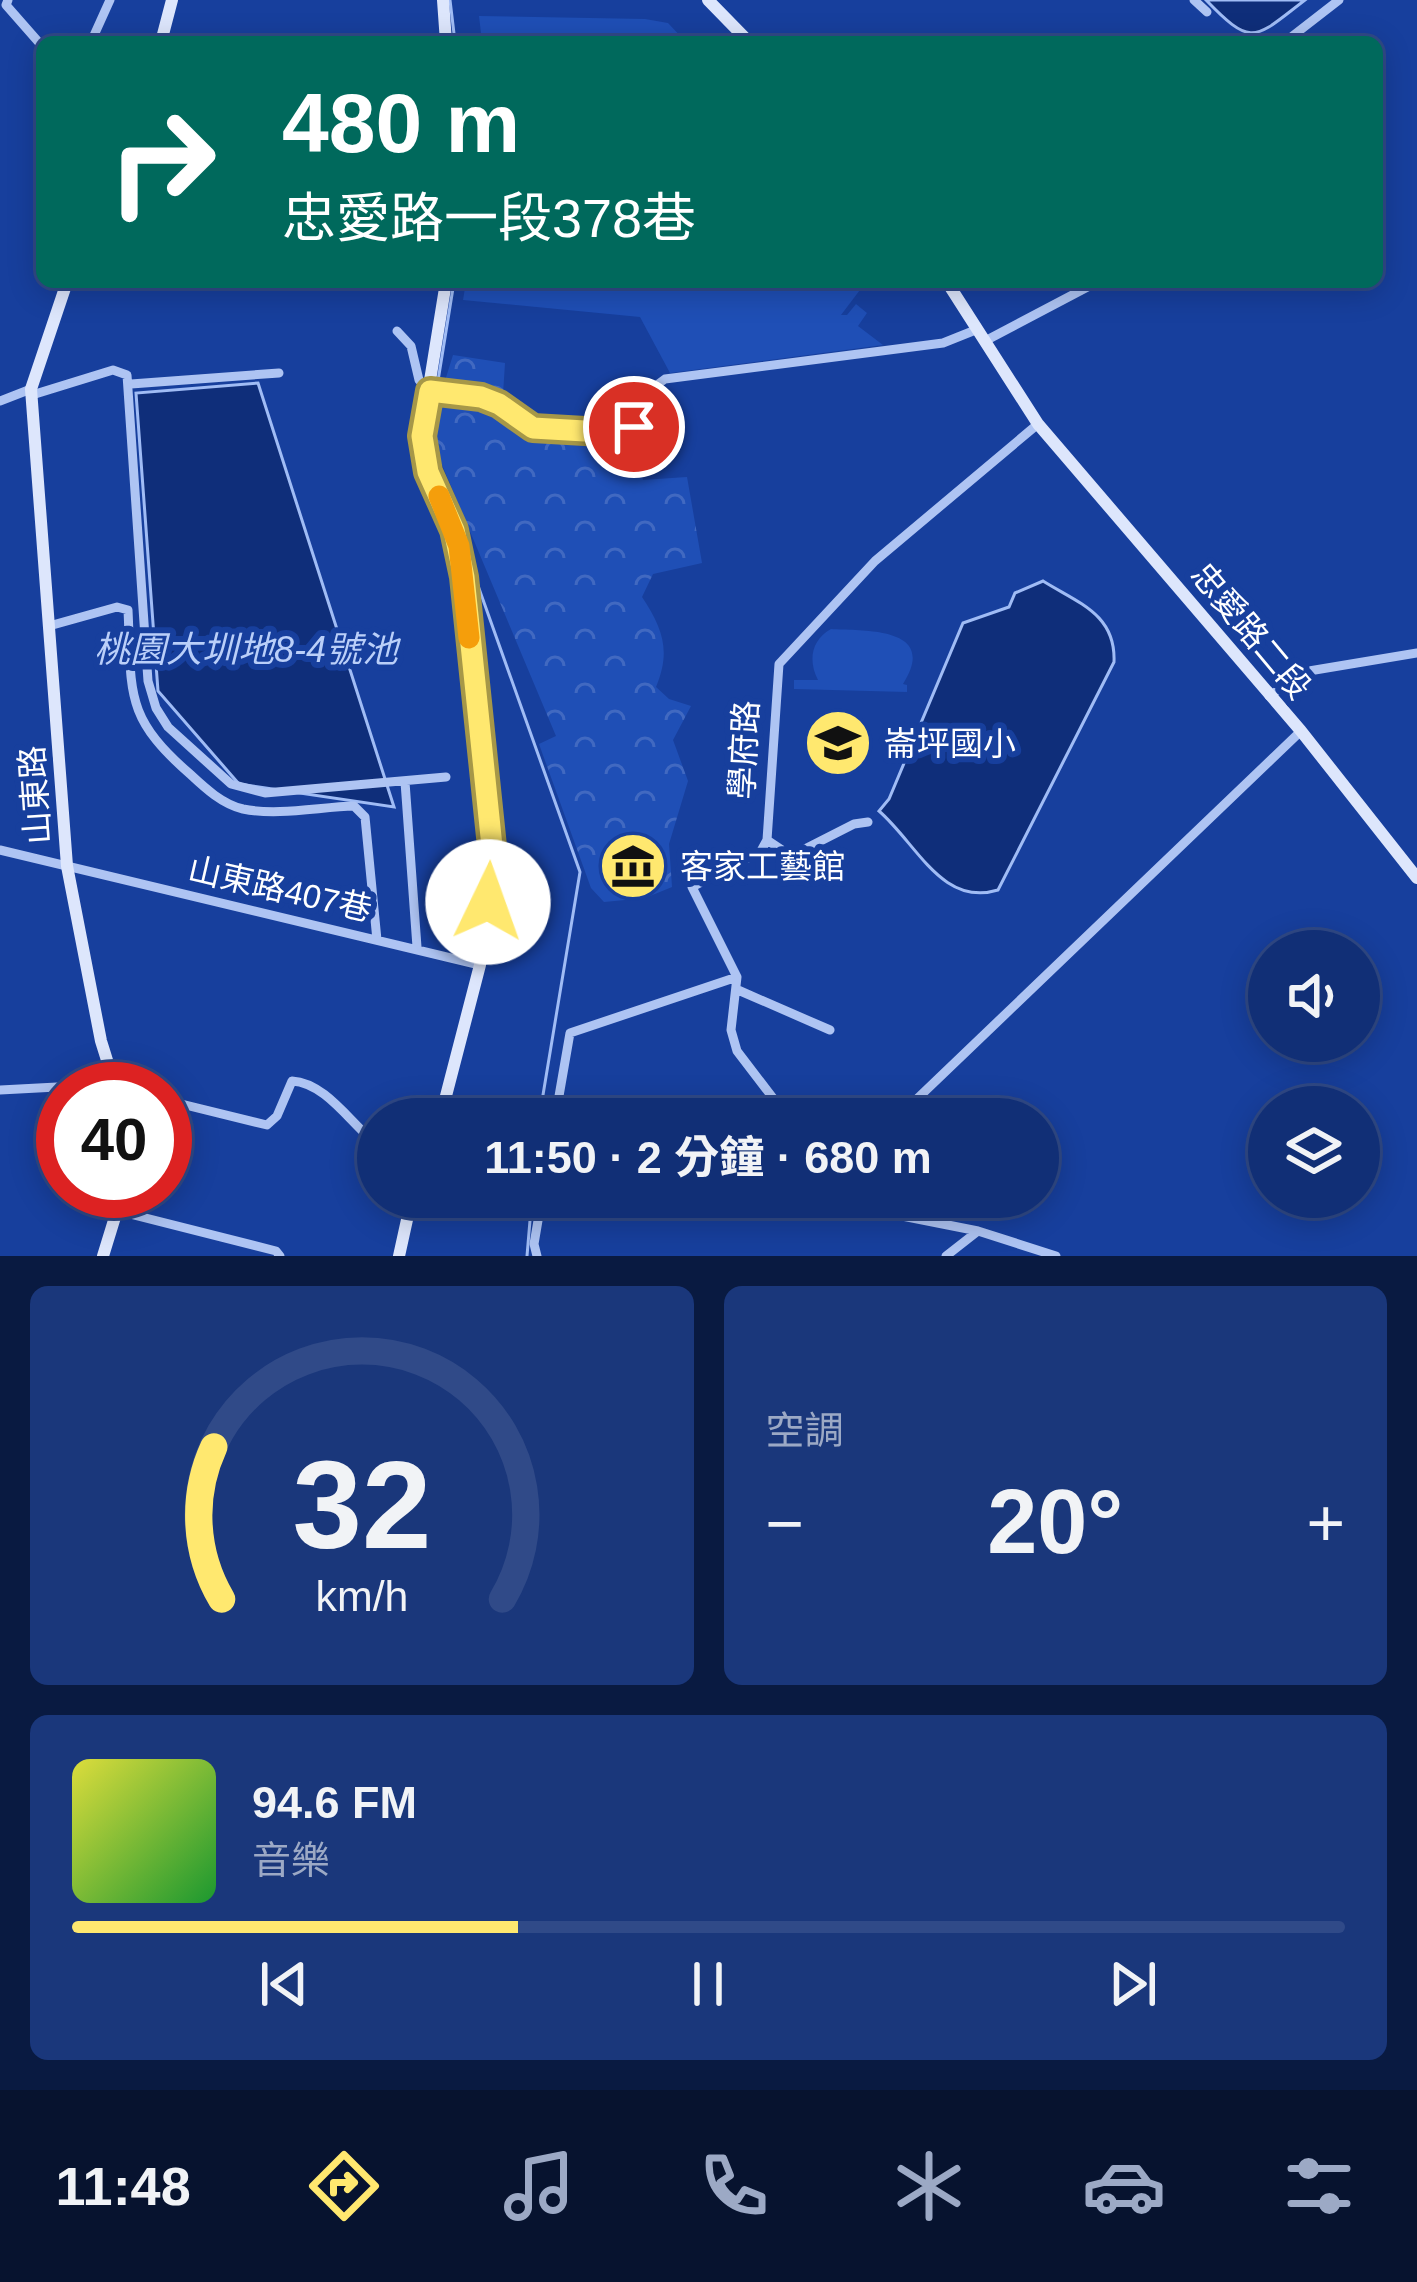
<!DOCTYPE html>
<html lang="zh-TW">
<meta charset="utf-8">
<style>
:root{--surface:#112f76;--page:#1a377b;--text:#f1f3f6;--muted:#9ca9c5;--line:#304a88;--accent:#ffe86f}
body{margin:0;font-family:Helvetica,"Noto Sans TC",sans-serif;background:var(--page);color:var(--text);height:100vh;display:flex;flex-direction:column;font-size:45px;white-space:nowrap}
*{box-sizing:border-box;margin:0}
p{font-size:39px;color:var(--muted)}
.icon{flex:none;width:66px;height:66px;fill:none;stroke:currentColor;stroke-width:2;stroke-linecap:round;stroke-linejoin:round}
.map{position:relative;height:1256px;overflow:hidden}
.details{display:flex;flex-direction:column;gap:30px;padding:30px;background:#091a41;flex:1}
.details>*{flex:none}
.banner{position:absolute;left:36px;top:36px;width:1347px;height:252px;border-radius:18px;box-shadow:0 6px 30px #0003,0 0 0 3px var(--line);background:#00695c;color:#fff;overflow:hidden}
.fabs{position:absolute;left:1248px;top:930px;display:grid;gap:24px}
.fabs a{display:grid;place-items:center;width:132px;height:132px;border-radius:50%;background:var(--surface);box-shadow:0 6px 30px #0003,0 0 0 3px var(--line);font-size:60px}
.speed{position:absolute;left:36px;top:1062px;display:flex;gap:24px;font-size:60px;font-weight:700;text-align:center}
.speed>*{display:grid;place-content:center;width:156px;height:156px;border-radius:50%;background:var(--surface);box-shadow:0 6px 30px #0003,0 0 0 3px var(--line);line-height:1}
.speed .limit{border:18px solid #d22;background:#fff;color:#111}
.pin{position:absolute;display:grid;place-items:center;width:102px;height:102px;color:#fff;margin:-51px;border:6px solid #fff;border-radius:50%;box-shadow:0 3px 12px #0007}
.me{position:absolute;width:132px;margin:-66px;rotate:3deg;stroke-linejoin:round;filter:drop-shadow(0 0 9px #0008)}
.turn{display:flex;align-items:center;gap:42px;height:252px;padding:0 48px;font-size:54px}
.turn .icon{width:156px;height:156px;stroke-width:2.5}
.turn b{display:block;font-size:84px;line-height:102px}
.big{font-size:90px;font-weight:700;line-height:1.1}
.details .card{flex:1;display:flex;flex-direction:column;justify-content:center;gap:18px;min-width:0;padding:0 42px;border-radius:18px;background:var(--page)}
.details .dial{align-items:center;gap:0}
.dial svg{height:312px;overflow:visible;fill:none;stroke:var(--line);stroke-width:7;stroke-linecap:round;text-anchor:middle}
.dial text{fill:var(--text);stroke:none}
.song{display:flex;align-items:center;gap:36px}
.cover{width:144px;height:144px;border-radius:18px;background:linear-gradient(135deg,hsl(60 70% 55%),hsl(130 70% 35%))}
.played{height:12px;border-radius:6px;background:linear-gradient(90deg,var(--accent) 35%,var(--line) 35%)}
.keys{display:flex;justify-content:space-around;direction:ltr}
.heat{display:flex;justify-content:space-between;align-items:center;font-size:66px;direction:ltr}
.details .tiles{flex:1;display:grid;gap:30px;grid-template-columns:1fr 1fr}
.card:last-child{grid-column:span 2}
.trip{position:absolute;left:357px;top:1098px;width:702px;height:120px;border-radius:60px;background:var(--surface);box-shadow:0 6px 30px #0003,0 0 0 3px var(--line);font-weight:700;line-height:120px;text-align:center}
.dock{display:flex;height:192px;justify-content:space-around;align-items:center;background:#07132f;color:var(--muted)}
.dock .icon{width:84px;height:84px}
.dock .selected{color:var(--accent)}
.dock b{font-size:54px;color:var(--text)}
.map>svg:first-child{display:block}
</style>
<div class="map">
<svg width="1417" height="1256" viewBox="0 0 1417 1256">
<defs>
<pattern id="park-crowns" width="20" height="18" patternUnits="userSpaceOnUse" patternTransform="scale(3)"><rect width="20" height="18" fill="#1f4fb6"/><path d="M2 6a3 3 0 1 1 6 0M12 15a3 3 0 1 1 6 0" fill="none" stroke="#4169c1"/></pattern>
</defs>
<rect width="100%" height="100%" fill="#173f9d"/>
<path fill="#1f4fb6" d="M 479,16 L 645,19 L 668,23 L 686,42 L 482,42 Z
M 466,282 L 866,282 L 841,315 L 847,315 L 856,304 L 867,313 L 858,326 L 883,345 L 670,373 L 640,317 L 463,300 Z
M 831,629 C 866,631 939,627 903,684 L 907,685 L 907,692 L 794,689 L 794,680 L 818,680 C 808,661 811,640 831,629 Z"/>
<path fill="url(#park-crowns)" d="M 453,355 L 505,363 L 502,409 L 531,431 L 631,435 L 643,480 L 687,477 L 702,563 L 653,574 L 642,597 C 663,629 671,651 656,687 L 669,699 L 691,706 L 673,740 L 688,781 L 669,844 L 672,887 L 645,898 L 604,902 L 591,888 L 539,744 L 556,736 L 435,448 L 440,397 Z"/>
<path fill="#0f2e7a" stroke="#a0bcf5" stroke-width="3" d="M 1206,0 L 1305,0 C 1255,38 1253,49 1206,0 Z
M 258,383 L 394,807 L 239,784 L 158,691 L 136,393 Z
M 1043,581 C 1078,603 1116,614 1114,662 L 998,890 C 942,907 917,844 879,811 L 889,799 L 963,623 L 1009,607 L 1015,593 Z"/>
<g fill="none" stroke-linecap="round" stroke-linejoin="round">
<path stroke="#a0bcf5" stroke-width="3" d="M 450,0 L 455,42
M 437,387 L 454,282
M 436,396 C 427,448 438,472 455,520
M 466,552 L 580,872 L 539,1119
M 527,1256 L 532,1197"/>
<path stroke="#aec4f3" stroke-width="9" d="M 8,0 L 6,5 L 42,46
M 1194,0 L 1207,12
M 91,42 L 110,0
M 1291,42 L 1290,38 L 1339,0
M 397,331 L 411,346 L 419,380 L 430,391 L 481,397 L 533,428 L 602,432 L 634,427 L 646,393 L 665,379 L 943,343 L 978,329
M 985,341 L 1097,282
M 131,384 L 279,373
M 32,395 L 113,370 L 127,375 L 148,681 L 156,708 L 168,727 L 231,784 L 265,793 L 446,777
M 0,401 L 31,389
M 49,626 L 117,607 L 128,610 C 132,692 123,716 190,774 C 205,788 222,804 243,809 C 278,816 319,807 354,806 L 365,817 L 377,940
M 1269,696 L 1309,671 L 1417,653
M 405,782 L 417,947
M 767,840 L 788,854 L 797,853 L 854,824 L 868,822
M 0,850 L 480,965
M 738,990 L 830,1030
M 0,1090 L 76,1086 L 113,1079
M 165,1100 L 267,1125 L 277,1116 L 292,1081 C 327,1083 352,1126 378,1145
M 555,1119 L 570,1033 L 737,977
M 789,1119 L 737,1051 L 731,1030 L 737,977 L 692,887 L 761,851 L 767,840 L 779,664 L 875,561 L 1038,424
M 896,1119 L 1301,731
M 862,1197 L 874,1209 L 887,1213 L 978,1231
M 118,1211 L 276,1251 L 280,1256
M 537,1256 L 534,1244 L 542,1197
M 946,1256 L 978,1231 L 1056,1256"/>
<path stroke="#dde6fc" stroke-width="12" d="M 443,0 L 446,42
M 708,0 L 749,42
M 161,42 L 172,0
M 67,282 L 31,389 L 67,866 L 101,1041 L 116,1089
M 947,282 L 1038,424 L 1301,731 L 1417,878
M 440,1119 L 480,965 L 493,856 L 459,546 L 428,472 L 421,436 L 446,282
M 103,1256 L 123,1191
M 399,1256 L 412,1197"/>
</g>
<g fill="none" stroke-linecap="round" stroke-linejoin="round">
<g stroke="#a69748" stroke-width="30">
<path id="route" d="M 488,902 L 493,856 L 464,577 L 454,530 L 428,472 L 422,436 L 430,391 L 481,397 L 499,404 L 533,428 L 602,432 L 634,427"/>
</g>
<use href="#route" stroke="#ffe86f" stroke-width="21"/>
<path stroke="#f59e0b" stroke-width="21" d="M 439,496 L 459,546 L 469,638"/>
</g>
<defs>
<g id="school-disc" transform="scale(3.45)"><circle r="9.5" fill="#ffe86f" stroke="#173f9d"/><path d="M0-5L7-2L0 1L-7-2ZM-4 1L0 2.5L4 1V4Q0 6-4 4Z" fill="#111"/></g>
<g id="museum-disc" transform="scale(3.45)"><circle r="9.5" fill="#ffe86f" stroke="#173f9d"/><path d="M0-6L6-3V-2H-6V-3ZM-5-1h2V3h-2ZM-1-1h2V3h-2ZM3-1h2V3H3ZM-6 4H6V6H-6Z" fill="#111"/></g>
</defs>
<g fill-rule="evenodd">
<use href="#school-disc" x="838" y="743"/>
<use href="#museum-disc" x="633" y="866"/>
</g>
<g text-anchor="middle" dominant-baseline="central" stroke-width="12" stroke-linejoin="round" paint-order="stroke">
<g font-size="33" fill="#fff" stroke="#173f9d">
<text transform="translate(1251 631) rotate(50)">忠愛路二段</text>
<text transform="translate(744 750) rotate(-87)">學府路</text>
<text transform="translate(35 795) rotate(-94)">山東路</text>
<text transform="translate(280 889) rotate(13)">山東路407巷</text>
</g>
<g font-size="33" fill="#fff" stroke="#173f9d" text-anchor="start">
<text x="884" y="743">崙坪國小</text>
<text x="680" y="866">客家工藝館</text>
</g>
<g font-size="36" font-style="italic" fill="#bacff9" stroke="#173f9d">
<text x="246" y="649">桃園大圳地8-4號池</text>
</g>
</g>
</svg>
<div class="fabs">
<a><svg class="icon" aria-label="sound" viewBox="0 0 24 24"><path d="M4 9h4l5-4v14l-5-4H4zM17 9q2 3 0 6"/></svg></a>
<a><svg class="icon" aria-label="layers" viewBox="0 0 24 24"><path d="M12 4l9 5-9 5-9-5zM3 14l9 5 9-5"/></svg></a>
</div>
<div class="speed"><div class="limit">40</div></div>
<div class="pin" style="left:634px;top:427px;background:#d93025"><svg class="icon" aria-label="arrive" viewBox="0 0 24 24"><path d="M6 21V4h12l-3 4 3 4H6"/></svg></div>
<svg class="me" style="left:488px;top:902px" viewBox="-20 -20 40 40"><circle r="19" fill="#fff"/><path d="M0-13L10 11 0 6-10 11z" fill="#ffe86f"/></svg>
<div class="trip">11:50 · 2 分鐘 · 680 m</div>
<div class="banner">
<div class="turn"><svg class="icon" aria-label="right" viewBox="0 0 24 24"><path d="M7 20v-9h11M14 6l5 5-5 5"/></svg><div><b>480 m</b>忠愛路一段378巷</div></div>
</div>
</div>
<section class="details">
<div class="tiles">
<div class="card dial"><svg viewBox="0 0 100 80">
<path d="M14 69A42 42 0 1 1 86 69"/>
<path d="M14 69A42 42 0 0 1 12 30" stroke="#ffe86f"/>
<text x="50" y="56" font-size="32" font-weight="700">32</text>
<text x="50" y="72" font-size="11">km/h</text>
</svg></div>
<div class="card"><p>空調</p>
<div class="heat"><a>−</a><b class="big">20°</b><a>+</a></div>
</div>
<div class="card">
<div class="song"><i class="cover"></i><div><b>94.6 FM</b><p>音樂</p></div></div>
<div class="played"></div>
<div class="keys"><svg class="icon" aria-label="previous" viewBox="0 0 24 24"><path d="M18 5L8 12l10 7zM5 5v14"/></svg><svg class="icon" aria-label="pause" viewBox="0 0 24 24"><path d="M8 5v14M16 5v14"/></svg><svg class="icon" aria-label="next" viewBox="0 0 24 24"><path d="M6 5l10 7-10 7zM19 5v14"/></svg></div>
</div>
</div>
</section>
<nav class="dock">
<b>11:48</b>
<svg class="icon selected" aria-label="directions" viewBox="0 0 24 24"><path d="M12 3l9 9-9 9-9-9zM9 14v-3h6M13 9l2 2-2 2"/></svg>
<svg class="icon" aria-label="music" viewBox="0 0 24 24"><path d="M9 18V5l10-2v13"/><circle cx="6" cy="18" r="3"/><circle cx="16" cy="16" r="3"/></svg>
<svg class="icon" aria-label="phone" viewBox="0 0 24 24"><path d="M5 4h4l2 5-3 2q2 4 5 5l2-3 5 2v4C11 20 4 13 5 4z"/></svg>
<svg class="icon" aria-label="climate" viewBox="0 0 24 24"><path d="M12 3v18M4 7l16 10M4 17L20 7"/></svg>
<svg class="icon" aria-label="car" viewBox="0 0 24 24"><path d="M5 17H2v-5l4-1 3-4h7l3 4 3 1v5h-3M9 17h6M6 11h13"/><circle cx="7" cy="17" r="2"/><circle cx="17" cy="17" r="2"/></svg>
<svg class="icon" aria-label="filters" viewBox="0 0 24 24"><path d="M4 7h16M4 17h16"/><circle cx="9" cy="7" r="2"/><circle cx="15" cy="17" r="2"/></svg>
</nav>
